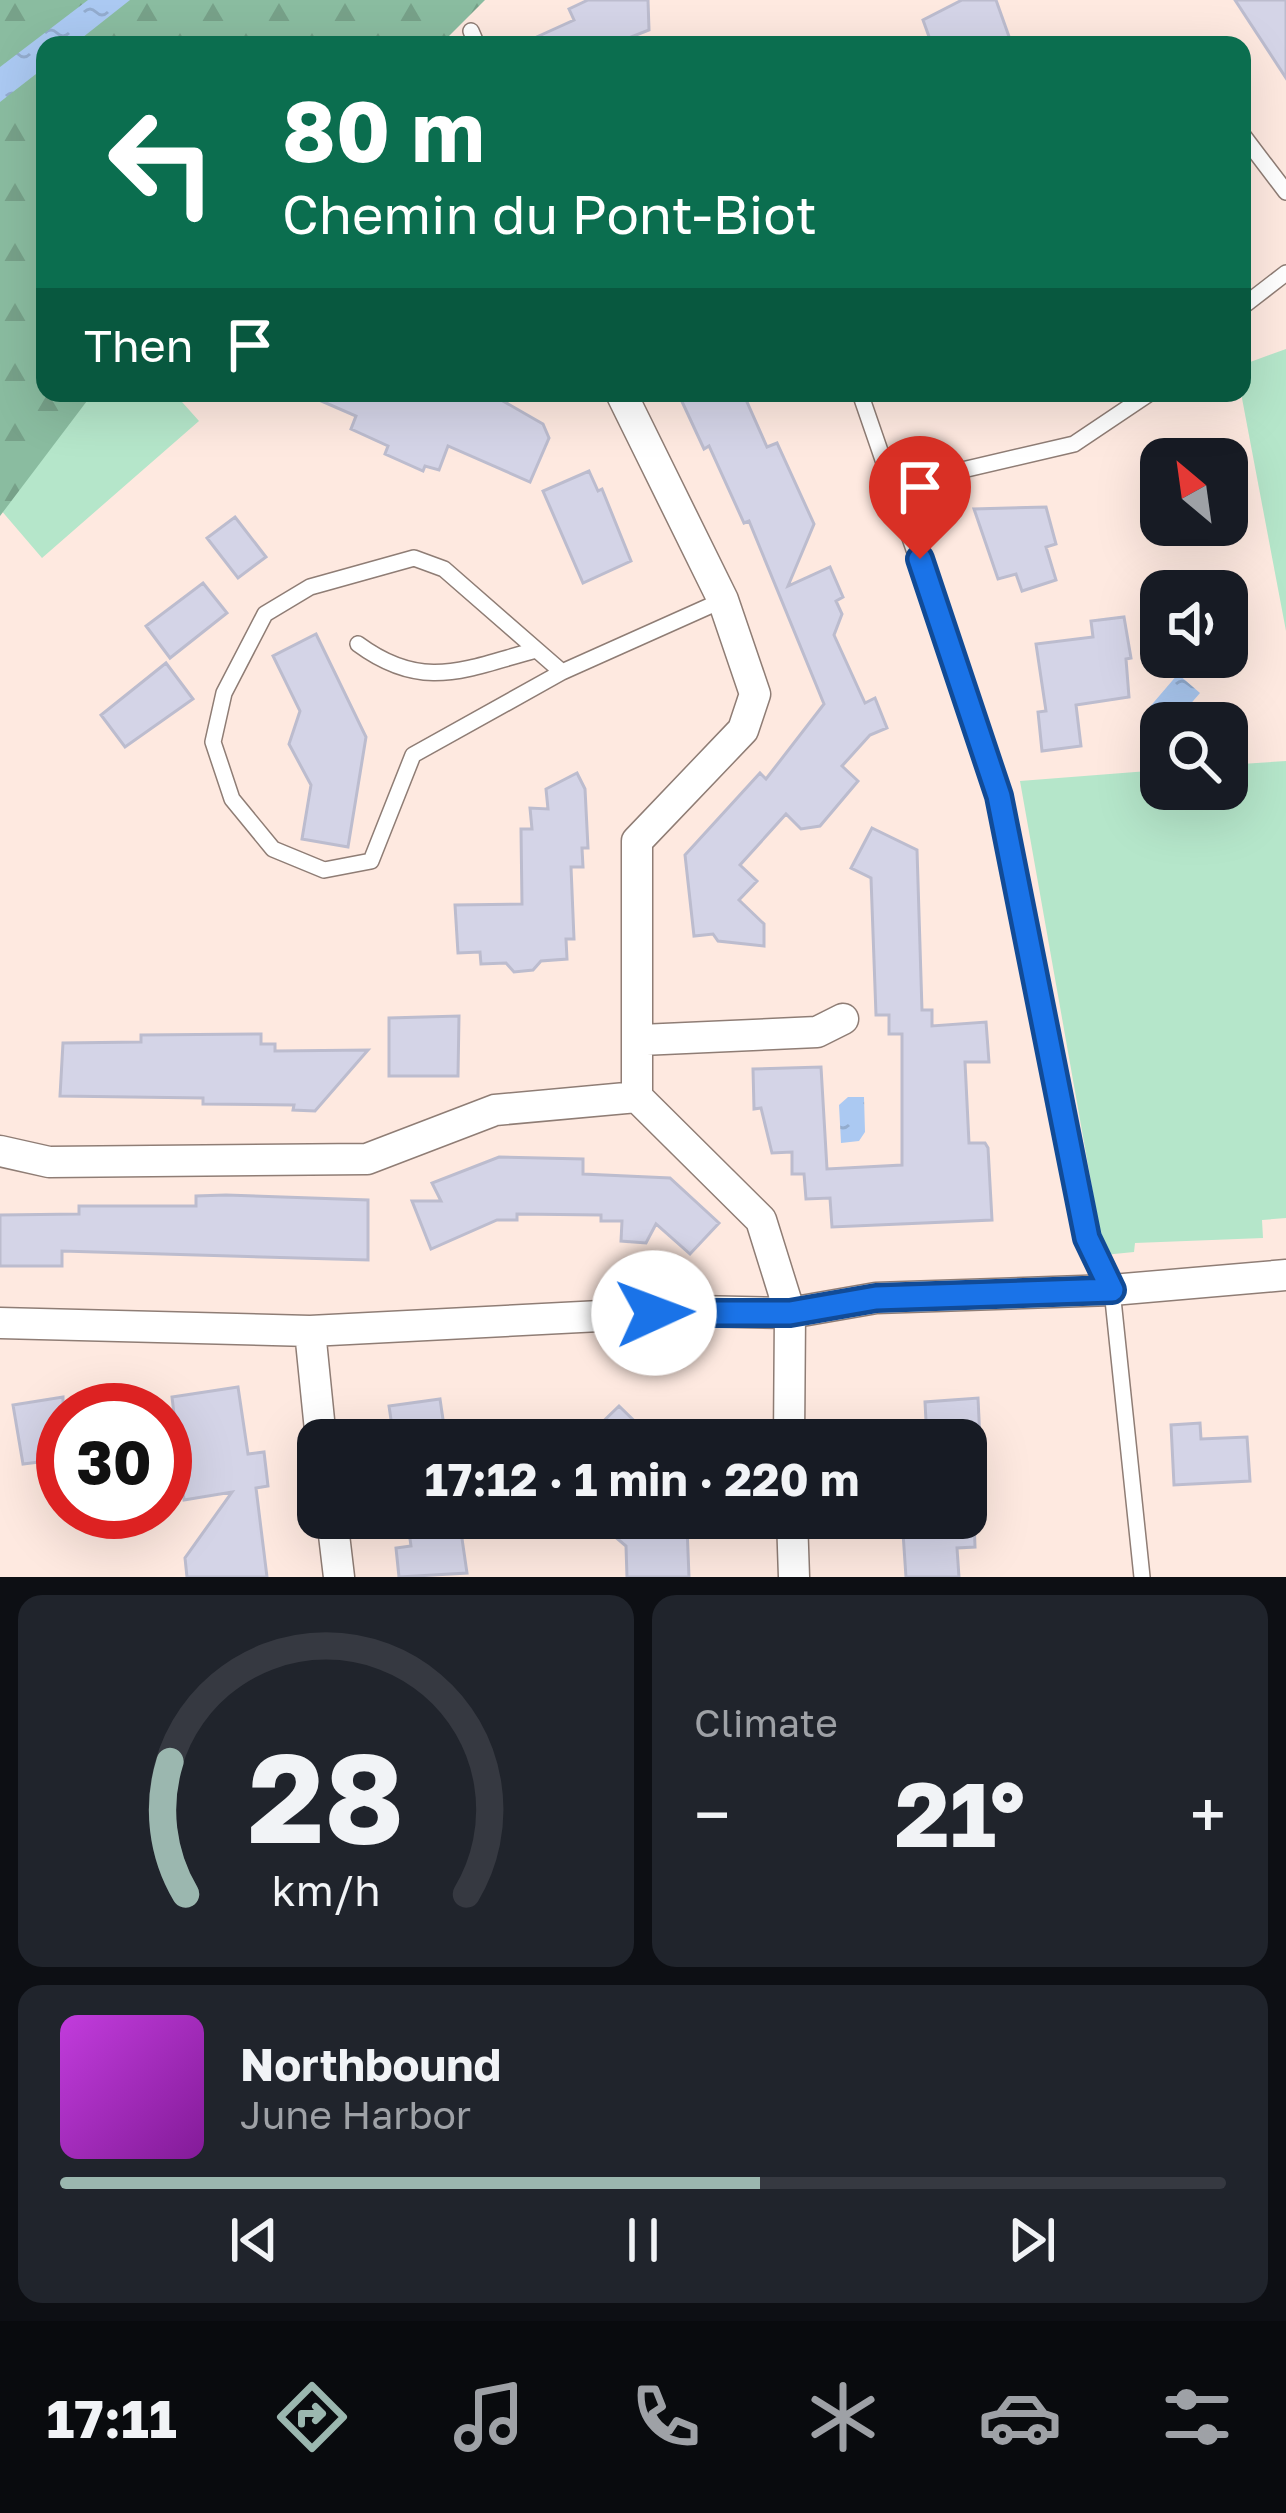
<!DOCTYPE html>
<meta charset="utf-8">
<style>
:root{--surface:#171b24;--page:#20242c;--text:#f1f3f6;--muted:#9ea1a6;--line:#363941;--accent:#9bb7af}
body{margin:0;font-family:"Golos Text",sans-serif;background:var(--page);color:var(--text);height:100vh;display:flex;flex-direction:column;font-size:45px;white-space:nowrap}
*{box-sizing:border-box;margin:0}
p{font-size:39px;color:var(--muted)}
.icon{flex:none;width:66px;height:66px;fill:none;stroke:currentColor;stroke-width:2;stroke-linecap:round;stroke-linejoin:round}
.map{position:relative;height:1577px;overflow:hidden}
.details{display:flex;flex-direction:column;gap:18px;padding:18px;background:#0d0f14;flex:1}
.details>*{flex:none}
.hud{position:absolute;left:36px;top:36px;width:1215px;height:366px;border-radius:24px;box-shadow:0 12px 48px #0002;background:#0b6e4f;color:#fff;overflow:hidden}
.needle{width:78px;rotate:331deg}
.fabs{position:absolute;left:1140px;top:438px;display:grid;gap:24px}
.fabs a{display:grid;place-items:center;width:108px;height:108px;border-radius:24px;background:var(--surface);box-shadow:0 12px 48px #0002;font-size:60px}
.speed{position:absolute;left:36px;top:1383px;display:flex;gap:24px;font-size:60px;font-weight:700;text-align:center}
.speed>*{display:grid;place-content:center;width:156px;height:156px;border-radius:50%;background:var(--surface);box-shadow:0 12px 48px #0002;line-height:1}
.speed .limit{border:18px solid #d22;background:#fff;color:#111}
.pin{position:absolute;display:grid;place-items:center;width:102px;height:102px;color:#fff;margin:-123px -51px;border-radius:50% 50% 50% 0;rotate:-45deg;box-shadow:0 0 12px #0007}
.pin .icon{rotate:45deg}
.me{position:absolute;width:132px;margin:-66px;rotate:88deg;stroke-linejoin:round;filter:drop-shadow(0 0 9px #0008)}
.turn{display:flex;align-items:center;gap:42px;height:252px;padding:0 48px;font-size:54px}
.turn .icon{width:156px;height:156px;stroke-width:2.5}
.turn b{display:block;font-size:84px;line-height:102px}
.then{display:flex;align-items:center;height:114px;padding:0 48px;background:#0003;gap:24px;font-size:45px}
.big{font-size:90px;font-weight:700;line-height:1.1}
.details .card{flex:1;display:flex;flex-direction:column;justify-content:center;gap:18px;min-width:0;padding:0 42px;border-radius:24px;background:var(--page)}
.details .dial{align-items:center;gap:0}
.dial svg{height:312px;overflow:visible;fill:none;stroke:var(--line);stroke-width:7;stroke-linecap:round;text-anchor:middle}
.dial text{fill:var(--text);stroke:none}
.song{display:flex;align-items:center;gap:36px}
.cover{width:144px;height:144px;border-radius:18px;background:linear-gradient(135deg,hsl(290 70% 55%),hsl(290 70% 35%))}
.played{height:12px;border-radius:6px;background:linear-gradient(90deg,var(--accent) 60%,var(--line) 60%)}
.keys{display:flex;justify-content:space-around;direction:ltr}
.heat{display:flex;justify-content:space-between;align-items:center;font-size:66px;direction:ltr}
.details .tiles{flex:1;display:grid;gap:18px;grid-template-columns:1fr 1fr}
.card:last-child{grid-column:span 2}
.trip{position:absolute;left:297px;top:1419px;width:690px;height:120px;border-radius:24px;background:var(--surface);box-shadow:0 12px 48px #0002;font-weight:700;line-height:120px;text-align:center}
.menu{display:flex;height:192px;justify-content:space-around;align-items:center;background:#090b0e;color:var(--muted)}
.menu .icon{width:84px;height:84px}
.menu .on{color:var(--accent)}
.menu b{font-size:54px;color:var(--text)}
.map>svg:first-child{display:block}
</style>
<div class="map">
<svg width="1286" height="1577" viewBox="0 0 1286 1577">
<defs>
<pattern id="forest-firs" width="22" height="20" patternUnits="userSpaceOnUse" patternTransform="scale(3)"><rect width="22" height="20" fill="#8abca0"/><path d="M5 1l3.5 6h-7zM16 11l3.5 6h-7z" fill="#77a189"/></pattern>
<pattern id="water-ripples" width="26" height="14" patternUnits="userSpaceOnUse" patternTransform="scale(3)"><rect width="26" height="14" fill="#abc9f2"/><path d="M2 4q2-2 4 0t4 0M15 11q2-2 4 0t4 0" fill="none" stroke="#93acce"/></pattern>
</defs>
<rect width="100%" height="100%" fill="#fee9e0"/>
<path fill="#b5e6ca" d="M 1286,349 L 1286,631 L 1241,393 L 1242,365 Z
M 81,393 L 174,393 L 199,421 L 42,558 L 0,509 L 0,464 Z
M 1286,761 L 1286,1218 L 1262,1220 L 1263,1238 L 1135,1243 L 1134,1252 L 1104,1255 L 1020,781 L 1161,770 L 1161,789 L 1227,789 L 1227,765 Z"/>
<path fill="url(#forest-firs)" d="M 0,0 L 485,0 L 440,45 L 45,45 L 45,393 L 93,393 L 0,516 Z"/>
<path fill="url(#water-ripples)" d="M 88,0 L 130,0 L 73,45 L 45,45 L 45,67 L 0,102 L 0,67 Z
M 1178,674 L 1200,693 L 1174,723 L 1144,730 L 1142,716 Z
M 848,1097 L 864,1097 L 865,1132 L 859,1141 L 841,1143 L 839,1105 Z"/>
<path fill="#d4d4e7" stroke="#bcbcce" stroke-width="3" d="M 588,0 L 648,0 L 649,30 L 611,45 L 519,45 L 574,20 L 569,9 Z
M 962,0 L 996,0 L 1012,45 L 932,45 L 923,20 Z
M 1235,0 L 1286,0 L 1286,78 Z
M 303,393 L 506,393 L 503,401 L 543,424 L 549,438 L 530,482 L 448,446 L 439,470 L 425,466 L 423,471 L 385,454 L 388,446 L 351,429 L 356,416 Z
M 678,393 L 743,393 L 767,447 L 777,443 L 814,524 L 788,586 L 830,567 L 843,597 L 836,601 L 842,614 L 834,635 L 865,703 L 875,698 L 887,728 L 870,735 L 842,766 L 858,781 L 820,826 L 801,829 L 786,814 L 740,865 L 757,881 L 739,900 L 764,924 L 764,946 L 718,941 L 713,934 L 694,936 L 685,855 L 760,773 L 766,779 L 824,704 L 749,521 L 744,523 L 709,446 L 704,449 Z
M 589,471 L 598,491 L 602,489 L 631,561 L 583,583 L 543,491 Z
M 1046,507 L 1056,544 L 1046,547 L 1056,580 L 1022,591 L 1016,574 L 998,579 L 974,509 Z
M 235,517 L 266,557 L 238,578 L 207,538 Z
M 203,583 L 227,613 L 170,658 L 146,626 Z
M 1124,617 L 1131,658 L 1126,659 L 1129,697 L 1076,705 L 1081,746 L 1042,751 L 1038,712 L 1046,711 L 1036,644 L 1093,637 L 1091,621 Z
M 316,634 L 366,737 L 348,847 L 302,839 L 311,785 L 289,744 L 300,711 L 273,656 Z
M 166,663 L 193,699 L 125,747 L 101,715 Z
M 577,773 L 585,789 L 588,848 L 582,848 L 583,867 L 571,867 L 574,939 L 566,939 L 567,959 L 541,961 L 533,970 L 514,972 L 506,963 L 481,964 L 480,952 L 458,953 L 455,905 L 522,904 L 521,829 L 532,829 L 530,808 L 548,809 L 546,789 Z
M 872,828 L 917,850 L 922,1010 L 932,1010 L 932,1026 L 986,1022 L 989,1062 L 965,1062 L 969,1143 L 985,1143 L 988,1148 L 992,1220 L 832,1227 L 830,1198 L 806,1199 L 804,1174 L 792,1174 L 792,1152 L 772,1153 L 761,1108 L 754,1109 L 753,1069 L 821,1067 L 827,1169 L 902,1165 L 902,1034 L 889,1034 L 889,1015 L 876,1015 L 871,878 L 851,868 Z
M 459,1016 L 458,1076 L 389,1076 L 389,1018 Z
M 261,1034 L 261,1044 L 275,1044 L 275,1051 L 368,1050 L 315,1111 L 293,1110 L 294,1105 L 203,1104 L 203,1098 L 60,1096 L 63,1043 L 141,1042 L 141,1035 Z
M 499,1157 L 583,1159 L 583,1174 L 670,1178 L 719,1223 L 690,1254 L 656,1224 L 646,1243 L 621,1241 L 622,1221 L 601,1221 L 601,1215 L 517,1214 L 517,1220 L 497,1220 L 431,1249 L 412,1201 L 441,1201 L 432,1183 Z
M 226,1195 L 368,1200 L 368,1260 L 62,1251 L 62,1266 L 0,1266 L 0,1215 L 79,1214 L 79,1206 L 196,1206 L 196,1196 Z
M 238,1387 L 248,1454 L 264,1452 L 268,1486 L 256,1488 L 267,1577 L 187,1577 L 185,1558 L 232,1492 L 184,1500 L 172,1397 Z
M 63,1397 L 63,1459 L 23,1464 L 13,1405 Z
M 978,1398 L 980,1440 L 927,1440 L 925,1402 Z
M 440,1399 L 446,1440 L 394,1440 L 389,1406 Z
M 619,1406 L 654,1440 L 584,1440 Z
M 1200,1423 L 1201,1439 L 1247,1437 L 1250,1481 L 1174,1485 L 1171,1425 Z
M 407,1518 L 459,1518 L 467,1573 L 399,1577 L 396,1548 L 411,1546 Z
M 593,1518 L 674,1518 L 674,1526 L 687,1526 L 689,1577 L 627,1577 L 626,1546 Z
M 902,1518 L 974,1518 L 975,1547 L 957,1548 L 959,1577 L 906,1577 Z"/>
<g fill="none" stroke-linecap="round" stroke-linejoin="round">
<g stroke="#8f7d75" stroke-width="18">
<path id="lane" d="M 471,31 L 477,45
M 1131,45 L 1174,45
M 1242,134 L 1286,192
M 1242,307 L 1286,273
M 860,393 L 999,796 L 1087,1238 L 1112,1290 L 1142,1577
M 894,486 L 1074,444 L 1150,393
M 358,644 C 423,692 465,669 536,650
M 562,672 L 444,569 L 414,558 L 310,587 L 265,614 L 224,693 L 213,742 L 232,799 L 273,849 L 324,870 L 371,861 L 413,755 L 562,672 L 723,600"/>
</g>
<g stroke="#8f7d75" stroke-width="33">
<path id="street" d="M 621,393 L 723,600 L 755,694 L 743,730 L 637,841 L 637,1097 L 761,1220 L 790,1313 L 789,1440
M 641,1040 L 817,1032 L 843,1019
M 0,1151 L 49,1162 L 367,1159 L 495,1110 L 637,1097
M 0,1323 L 310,1331 L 697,1311 L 790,1313 L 876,1298 L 1112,1290 L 1286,1275
M 310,1331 L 321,1440
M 332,1518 L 339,1577
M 792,1518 L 794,1577"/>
</g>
<use href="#lane" stroke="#fff" stroke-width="15"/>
<use href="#street" stroke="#fff" stroke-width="30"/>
</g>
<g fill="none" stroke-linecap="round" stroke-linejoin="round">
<g stroke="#114b97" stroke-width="30">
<path id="route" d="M 654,1313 L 790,1313 L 876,1298 L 1112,1290 L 1087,1238 L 999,796 L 920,559"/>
</g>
<use href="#route" stroke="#1a73e8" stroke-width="21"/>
</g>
</svg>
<div class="fabs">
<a><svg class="needle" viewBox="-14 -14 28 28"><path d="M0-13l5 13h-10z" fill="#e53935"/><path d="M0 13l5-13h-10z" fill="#9ea1a6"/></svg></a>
<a><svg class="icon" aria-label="sound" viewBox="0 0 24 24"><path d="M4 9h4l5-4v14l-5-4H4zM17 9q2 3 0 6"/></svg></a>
<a><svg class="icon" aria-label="search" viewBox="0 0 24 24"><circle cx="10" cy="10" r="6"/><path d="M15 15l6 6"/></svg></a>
</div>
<div class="speed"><div class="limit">30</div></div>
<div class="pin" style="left:920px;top:559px;background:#d93025"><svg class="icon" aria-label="arrive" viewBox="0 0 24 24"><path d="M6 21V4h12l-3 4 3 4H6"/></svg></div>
<svg class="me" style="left:654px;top:1313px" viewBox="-20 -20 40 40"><circle r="19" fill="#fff"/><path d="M0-13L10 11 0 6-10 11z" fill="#1a73e8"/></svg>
<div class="trip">17:12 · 1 min · 220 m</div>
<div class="hud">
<div class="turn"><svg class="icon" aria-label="left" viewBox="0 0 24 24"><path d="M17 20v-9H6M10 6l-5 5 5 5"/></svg><div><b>80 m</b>Chemin du Pont-Biot</div></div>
<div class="then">Then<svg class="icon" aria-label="arrive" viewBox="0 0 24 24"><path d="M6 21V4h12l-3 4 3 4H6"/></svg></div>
</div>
</div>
<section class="details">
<div class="tiles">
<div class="card dial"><svg viewBox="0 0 100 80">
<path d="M14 69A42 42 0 1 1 86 69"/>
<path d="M14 69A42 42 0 0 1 10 35" stroke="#9bb7af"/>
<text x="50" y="56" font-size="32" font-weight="700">28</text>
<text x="50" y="72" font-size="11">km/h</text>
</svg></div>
<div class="card"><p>Climate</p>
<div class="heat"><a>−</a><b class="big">21°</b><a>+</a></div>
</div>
<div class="card">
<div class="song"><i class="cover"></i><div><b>Northbound</b><p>June Harbor</p></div></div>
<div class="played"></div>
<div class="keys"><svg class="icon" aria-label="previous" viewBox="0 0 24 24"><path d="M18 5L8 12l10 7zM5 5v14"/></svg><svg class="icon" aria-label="pause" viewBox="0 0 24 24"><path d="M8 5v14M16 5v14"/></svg><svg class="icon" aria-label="next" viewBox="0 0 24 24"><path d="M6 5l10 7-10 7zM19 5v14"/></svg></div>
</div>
</div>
</section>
<nav class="menu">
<b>17:11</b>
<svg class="icon on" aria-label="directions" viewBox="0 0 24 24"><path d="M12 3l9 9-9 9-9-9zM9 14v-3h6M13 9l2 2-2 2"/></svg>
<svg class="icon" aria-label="music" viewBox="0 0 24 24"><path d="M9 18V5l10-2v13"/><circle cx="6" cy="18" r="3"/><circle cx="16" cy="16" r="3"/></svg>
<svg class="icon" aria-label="phone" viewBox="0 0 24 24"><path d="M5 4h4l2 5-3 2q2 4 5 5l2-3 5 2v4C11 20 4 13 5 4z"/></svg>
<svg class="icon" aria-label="climate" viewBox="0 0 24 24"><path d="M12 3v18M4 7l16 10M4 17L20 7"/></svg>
<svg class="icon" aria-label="car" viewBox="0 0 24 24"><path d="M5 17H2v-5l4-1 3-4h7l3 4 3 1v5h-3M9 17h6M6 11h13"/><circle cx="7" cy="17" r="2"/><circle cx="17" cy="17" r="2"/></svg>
<svg class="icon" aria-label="filters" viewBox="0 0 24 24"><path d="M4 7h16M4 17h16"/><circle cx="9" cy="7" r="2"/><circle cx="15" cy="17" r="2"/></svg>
</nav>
